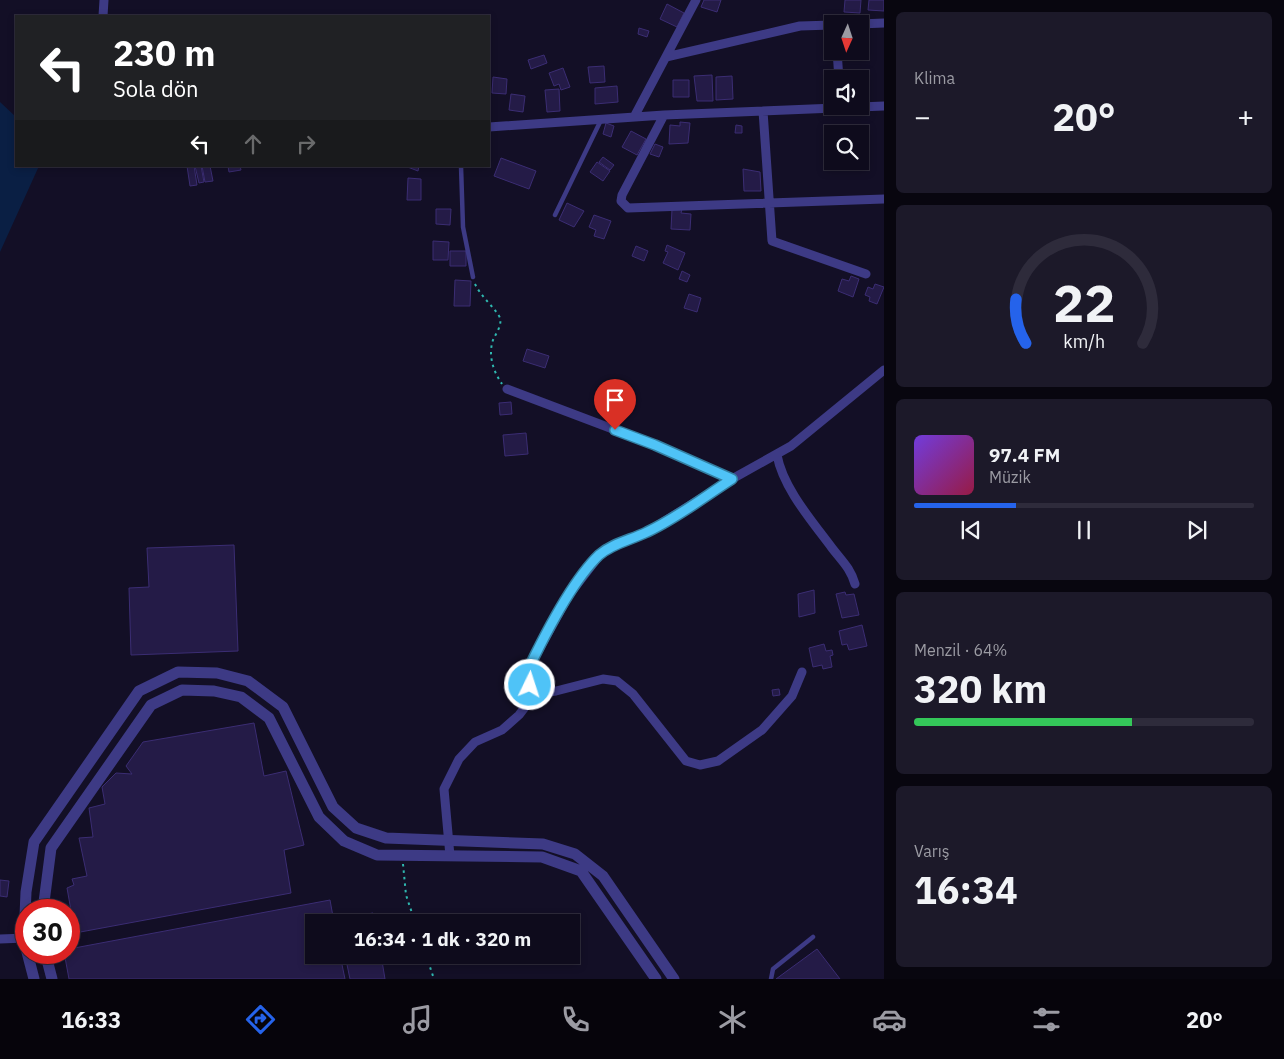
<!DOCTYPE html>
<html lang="tr">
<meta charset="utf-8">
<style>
:root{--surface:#0e0b1c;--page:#1c1929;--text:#f1f3f6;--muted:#9b9ba3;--line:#2e2b3b;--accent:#2563eb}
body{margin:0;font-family:"IBM Plex Sans",sans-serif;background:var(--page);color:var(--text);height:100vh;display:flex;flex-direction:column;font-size:19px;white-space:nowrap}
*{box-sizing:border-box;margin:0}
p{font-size:16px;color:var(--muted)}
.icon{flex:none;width:28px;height:28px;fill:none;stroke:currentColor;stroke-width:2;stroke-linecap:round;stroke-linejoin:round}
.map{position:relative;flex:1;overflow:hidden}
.drawer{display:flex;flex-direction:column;gap:12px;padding:12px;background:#08060f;width:400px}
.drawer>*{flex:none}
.banner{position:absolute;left:15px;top:15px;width:475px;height:152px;border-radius:0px;box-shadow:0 2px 8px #0003,0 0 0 1px var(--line);background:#202124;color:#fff;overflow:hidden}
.needle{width:32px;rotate:183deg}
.buttons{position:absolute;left:824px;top:15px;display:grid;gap:10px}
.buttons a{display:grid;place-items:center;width:45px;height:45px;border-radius:0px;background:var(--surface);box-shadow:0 2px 8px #0003,0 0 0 1px var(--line);font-size:25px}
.speed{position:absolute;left:15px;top:899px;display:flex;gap:10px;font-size:25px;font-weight:700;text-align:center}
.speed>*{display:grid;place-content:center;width:65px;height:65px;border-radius:50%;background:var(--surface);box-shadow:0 2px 8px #0003,0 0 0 1px var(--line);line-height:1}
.speed .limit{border:8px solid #d22;background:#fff;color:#111}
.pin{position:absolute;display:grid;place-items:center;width:42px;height:42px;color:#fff;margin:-51px -21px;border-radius:50% 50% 50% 0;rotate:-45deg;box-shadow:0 0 5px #0007}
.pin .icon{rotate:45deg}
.me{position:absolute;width:55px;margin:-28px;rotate:4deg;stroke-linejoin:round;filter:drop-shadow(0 0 4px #0008)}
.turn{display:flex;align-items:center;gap:18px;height:105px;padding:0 15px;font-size:22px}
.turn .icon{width:65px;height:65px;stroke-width:2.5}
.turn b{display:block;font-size:35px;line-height:42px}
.lanes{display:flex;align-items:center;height:48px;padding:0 15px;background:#0003;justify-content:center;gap:25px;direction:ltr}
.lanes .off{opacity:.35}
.big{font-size:38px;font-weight:700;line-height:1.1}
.drawer .tile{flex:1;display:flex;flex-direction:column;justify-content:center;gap:8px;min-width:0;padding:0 18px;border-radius:8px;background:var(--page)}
.drawer .dial{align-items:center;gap:0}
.dial svg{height:130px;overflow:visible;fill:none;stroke:var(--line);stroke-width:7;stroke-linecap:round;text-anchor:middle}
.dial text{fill:var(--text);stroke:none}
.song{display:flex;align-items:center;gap:15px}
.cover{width:60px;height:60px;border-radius:8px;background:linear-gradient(135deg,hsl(260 70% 55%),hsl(340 70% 35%))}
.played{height:5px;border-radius:2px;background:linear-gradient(90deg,var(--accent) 30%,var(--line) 30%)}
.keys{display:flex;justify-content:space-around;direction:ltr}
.heat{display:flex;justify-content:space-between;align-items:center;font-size:28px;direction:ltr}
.charge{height:8px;border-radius:4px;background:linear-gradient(90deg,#34c759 64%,var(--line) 0)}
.trip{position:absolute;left:305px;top:914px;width:275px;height:50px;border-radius:0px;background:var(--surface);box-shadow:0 2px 8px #0003,0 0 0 1px var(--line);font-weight:700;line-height:50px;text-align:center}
.tabs{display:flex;height:80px;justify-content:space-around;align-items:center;background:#06040b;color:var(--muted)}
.tabs .icon{width:35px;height:35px}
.tabs .current{color:var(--accent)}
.tabs b{font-size:22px;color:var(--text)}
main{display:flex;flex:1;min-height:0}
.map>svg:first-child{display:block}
</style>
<main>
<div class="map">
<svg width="884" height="979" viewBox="0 0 884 979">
<rect width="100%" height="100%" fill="#130f26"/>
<path fill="#0a1f44" d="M 0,102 L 16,117 L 16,166 L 39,166 L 0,252 Z"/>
<path fill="#241b47" stroke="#3b2d73" d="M 704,0 L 721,0 L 717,12 L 701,7 Z
M 845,0 L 861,0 L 860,13 L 844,12 Z
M 869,0 L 884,0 L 884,11 L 868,10 Z
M 667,4 L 684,13 L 677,27 L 660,19 Z
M 639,28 L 649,31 L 647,37 L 638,34 Z
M 544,55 L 547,63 L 531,69 L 528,60 Z
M 604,66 L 605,82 L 590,83 L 588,67 Z
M 563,68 L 570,87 L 561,90 L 559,84 L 554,86 L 549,73 Z
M 712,75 L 713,101 L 697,101 L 694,76 Z
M 732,76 L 733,99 L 716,100 L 716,77 Z
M 493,77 L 507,79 L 506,94 L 492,93 Z
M 673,80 L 689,80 L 689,97 L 673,97 Z
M 617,86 L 618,102 L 595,104 L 595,88 Z
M 559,89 L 560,111 L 547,112 L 545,90 Z
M 511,94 L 525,96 L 523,112 L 509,110 Z
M 680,122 L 690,123 L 688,143 L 669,144 L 670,125 L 680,126 Z
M 606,123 L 614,126 L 611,137 L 603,134 Z
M 736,125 L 742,126 L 742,133 L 735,133 Z
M 631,131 L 646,139 L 637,155 L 622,147 Z
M 655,144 L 663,147 L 659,157 L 650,154 Z
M 603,157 L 614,165 L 610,170 L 599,162 Z
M 501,158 L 536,171 L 529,189 L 494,176 Z
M 597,162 L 610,171 L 603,181 L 590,172 Z
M 187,166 L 194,166 L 197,185 L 190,186 Z
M 195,166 L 201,166 L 204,182 L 199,183 Z
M 202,166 L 210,166 L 213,181 L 205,182 Z
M 228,166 L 240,166 L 241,170 L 229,172 Z
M 405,166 L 419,166 L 418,171 Z
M 743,169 L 760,172 L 761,191 L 744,191 Z
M 408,178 L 421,179 L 421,200 L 407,200 Z
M 567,203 L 584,211 L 574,227 L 559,220 Z
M 436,209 L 451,209 L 450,225 L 436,224 Z
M 672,209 L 682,209 L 681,213 L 691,214 L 690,230 L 671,229 Z
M 594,215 L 611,221 L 604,239 L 594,236 L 596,230 L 589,227 Z
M 433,241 L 449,242 L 448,260 L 433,260 Z
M 667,245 L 685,253 L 678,270 L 663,263 L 668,252 L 665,251 Z
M 636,246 L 648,251 L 644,261 L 632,256 Z
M 450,251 L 466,251 L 466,266 L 450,266 Z
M 682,271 L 690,275 L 687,282 L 679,279 Z
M 851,276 L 859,279 L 853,297 L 838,291 L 842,279 L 849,281 Z
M 455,280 L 471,281 L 470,306 L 454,306 Z
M 875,284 L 884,287 L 877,304 L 869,301 L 870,297 L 865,295 L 868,287 L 873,289 Z
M 689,294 L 701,298 L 697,312 L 684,308 Z
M 527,349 L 549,356 L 545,368 L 523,361 Z
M 511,402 L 512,414 L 500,415 L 499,403 Z
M 526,433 L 528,454 L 505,456 L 503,435 Z
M 234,545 L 238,651 L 131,655 L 129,588 L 149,587 L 147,548 Z
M 814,590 L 815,613 L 799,617 L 798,594 Z
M 845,592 L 846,595 L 854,594 L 859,615 L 842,618 L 836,594 Z
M 862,625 L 867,646 L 849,650 L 847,644 L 842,645 L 839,631 Z
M 824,644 L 826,651 L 832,650 L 833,655 L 830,656 L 832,667 L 823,669 L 822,665 L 813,667 L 809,648 Z
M 779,689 L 780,695 L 773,696 L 772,690 Z
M 254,723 L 264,776 L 286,771 L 304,845 L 284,850 L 291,893 L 75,933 L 67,888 L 74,885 L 72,879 L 87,876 L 79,838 L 93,837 L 89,808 L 105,804 L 102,787 L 116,773 L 132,774 L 126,766 L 143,742 Z
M 0,880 L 9,881 L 7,897 L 0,896 Z
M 330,900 L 334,922 L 314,922 L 314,955 L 340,955 L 345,979 L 69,979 L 64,952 L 69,952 L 69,949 Z
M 373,913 L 375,922 L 340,922 L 339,919 Z
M 817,949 L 840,979 L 776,979 Z
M 345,955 L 381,955 L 385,979 L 350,979 Z"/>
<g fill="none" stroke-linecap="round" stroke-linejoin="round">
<path stroke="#2fb8b0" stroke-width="2" stroke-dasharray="2.5 4" stroke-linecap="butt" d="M 475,284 C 481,297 497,310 500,318 C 502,326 496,333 493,340 C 488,355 493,371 502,384
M 403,864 L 406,895 L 415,922
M 426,955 L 434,979"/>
<path stroke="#3d3a85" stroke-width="4.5" d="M 461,166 L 463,227 L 473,277
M 555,215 L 601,120
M 771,979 L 773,969 L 813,937"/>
<path stroke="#3d3a85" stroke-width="9" d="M 103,16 L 104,0
M 860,24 L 884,23
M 837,51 L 839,79
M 666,57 L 800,26 L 832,25
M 763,111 L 772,241 L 866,274
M 664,115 L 622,195 L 621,201 L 628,208 L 884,199
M 634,117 L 696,0
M 489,127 L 664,115 L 884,106
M 507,389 L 655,445 L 732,479 L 791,446 L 884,370
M 777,455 C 783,488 812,521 832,548 C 842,561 851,569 855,584
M 535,694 L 556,691 L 603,679 L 617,681 L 633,694 L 686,761 L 700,765 L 718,761 L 762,730 L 792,696 L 802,672
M 450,856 L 444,789 L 459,759 L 475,742 L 502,730 L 519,715 L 535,694 L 525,675 L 569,595 L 599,556 L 613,545 L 647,532 L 732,479
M 0,939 L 26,938"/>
<path stroke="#3d3a85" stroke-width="11" d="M 43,910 L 51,848 L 151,705 L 182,690 L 214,691 L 241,697 L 269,718 L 319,817 L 344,841 L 377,855 L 542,857 L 581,871 L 656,979
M 26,948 L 24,939 L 26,892 L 34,842 L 139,691 L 178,672 L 217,673 L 248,681 L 283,707 L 333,807 L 356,828 L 386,838 L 543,844 L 575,854 L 603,876 L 674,979
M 27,952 L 34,979
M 45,952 L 52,979"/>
</g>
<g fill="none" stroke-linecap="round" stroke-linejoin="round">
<g stroke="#337fa1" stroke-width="12">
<path id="route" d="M 530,685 L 525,676 C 542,640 571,582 599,555 C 613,543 631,540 647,532 C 677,518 704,497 732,479 L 655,445 L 615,430"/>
</g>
<use href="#route" stroke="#4fc3f7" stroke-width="9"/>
</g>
</svg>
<div class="buttons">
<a><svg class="needle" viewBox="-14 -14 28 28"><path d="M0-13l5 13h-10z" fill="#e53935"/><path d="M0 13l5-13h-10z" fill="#9b9ba3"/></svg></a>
<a><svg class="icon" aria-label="sound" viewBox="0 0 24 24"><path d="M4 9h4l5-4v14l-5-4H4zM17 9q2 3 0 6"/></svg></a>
<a><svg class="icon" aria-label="search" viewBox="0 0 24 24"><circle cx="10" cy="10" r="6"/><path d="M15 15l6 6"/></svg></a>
</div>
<div class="speed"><div class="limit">30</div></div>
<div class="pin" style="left:615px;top:430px;background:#d93025"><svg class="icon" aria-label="arrive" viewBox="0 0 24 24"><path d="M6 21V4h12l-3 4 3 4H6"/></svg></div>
<svg class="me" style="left:530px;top:685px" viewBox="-20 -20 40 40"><circle r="17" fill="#4fc3f7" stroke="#fff" stroke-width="3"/><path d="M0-11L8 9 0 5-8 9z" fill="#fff"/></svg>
<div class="trip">16:34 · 1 dk · 320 m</div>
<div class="banner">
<div class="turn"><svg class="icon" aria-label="left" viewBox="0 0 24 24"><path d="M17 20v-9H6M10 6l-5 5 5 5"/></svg><div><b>230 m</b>Sola dön</div></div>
<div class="lanes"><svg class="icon" aria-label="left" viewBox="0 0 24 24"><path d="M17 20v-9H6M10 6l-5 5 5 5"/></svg><svg class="icon off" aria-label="ahead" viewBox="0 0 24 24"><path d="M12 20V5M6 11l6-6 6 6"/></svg><svg class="icon off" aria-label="right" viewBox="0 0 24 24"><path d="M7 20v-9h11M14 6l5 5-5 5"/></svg></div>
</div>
</div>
<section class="drawer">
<div class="tile"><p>Klima</p>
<div class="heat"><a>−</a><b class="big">20°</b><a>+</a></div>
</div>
<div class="tile dial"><svg viewBox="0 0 100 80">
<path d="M14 69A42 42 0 1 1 86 69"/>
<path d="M14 69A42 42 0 0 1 8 42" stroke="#2563eb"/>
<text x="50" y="56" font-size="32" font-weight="700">22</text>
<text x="50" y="72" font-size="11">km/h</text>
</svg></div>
<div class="tile">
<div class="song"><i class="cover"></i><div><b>97.4 FM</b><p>Müzik</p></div></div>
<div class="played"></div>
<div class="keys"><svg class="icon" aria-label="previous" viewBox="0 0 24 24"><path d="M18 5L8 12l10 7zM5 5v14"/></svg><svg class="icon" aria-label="pause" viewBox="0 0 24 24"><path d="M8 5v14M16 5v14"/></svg><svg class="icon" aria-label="next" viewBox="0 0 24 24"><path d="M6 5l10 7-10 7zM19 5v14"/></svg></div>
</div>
<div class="tile"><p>Menzil · 64%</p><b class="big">320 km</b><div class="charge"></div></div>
<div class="tile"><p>Varış</p><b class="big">16:34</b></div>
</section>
</main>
<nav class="tabs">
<b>16:33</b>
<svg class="icon current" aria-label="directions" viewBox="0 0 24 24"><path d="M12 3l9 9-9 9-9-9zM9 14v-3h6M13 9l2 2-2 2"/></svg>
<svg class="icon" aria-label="music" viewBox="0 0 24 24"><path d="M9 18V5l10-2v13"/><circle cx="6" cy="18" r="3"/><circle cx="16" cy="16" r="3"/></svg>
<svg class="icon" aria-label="phone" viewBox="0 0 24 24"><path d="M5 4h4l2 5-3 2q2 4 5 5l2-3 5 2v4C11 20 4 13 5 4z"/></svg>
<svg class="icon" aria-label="climate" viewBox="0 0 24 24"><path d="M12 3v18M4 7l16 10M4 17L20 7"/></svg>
<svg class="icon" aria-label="car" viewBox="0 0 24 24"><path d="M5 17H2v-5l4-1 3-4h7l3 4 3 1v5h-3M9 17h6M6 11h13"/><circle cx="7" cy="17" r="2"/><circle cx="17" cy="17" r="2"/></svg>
<svg class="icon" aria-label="filters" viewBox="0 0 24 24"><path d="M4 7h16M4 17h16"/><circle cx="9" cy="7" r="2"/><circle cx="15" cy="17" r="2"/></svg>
<b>20°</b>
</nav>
